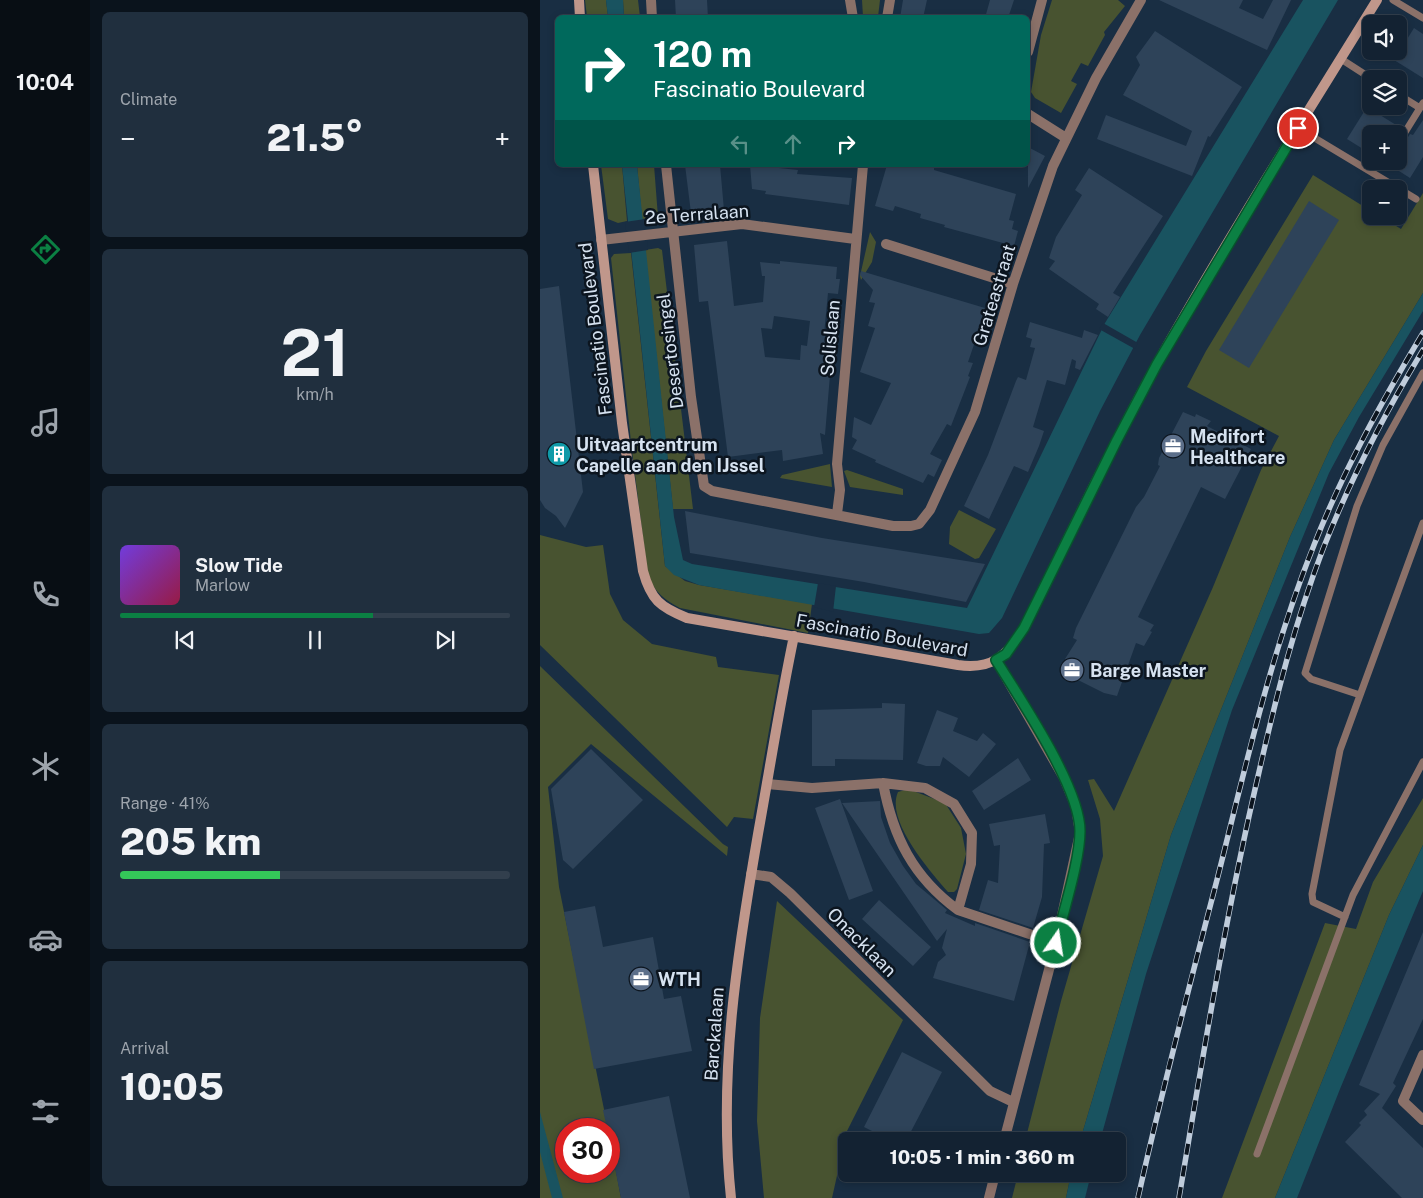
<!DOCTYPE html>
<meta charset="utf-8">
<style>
:root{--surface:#132232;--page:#202f3e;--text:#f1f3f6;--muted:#9da4ac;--line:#323f4d;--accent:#0b8043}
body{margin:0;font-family:"Public Sans",sans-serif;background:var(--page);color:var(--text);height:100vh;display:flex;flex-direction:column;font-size:19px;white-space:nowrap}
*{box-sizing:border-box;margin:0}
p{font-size:16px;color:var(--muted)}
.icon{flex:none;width:28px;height:28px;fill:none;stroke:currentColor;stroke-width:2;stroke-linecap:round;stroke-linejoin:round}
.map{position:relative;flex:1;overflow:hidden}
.sheet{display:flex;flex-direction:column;gap:12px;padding:12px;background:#0a131c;width:450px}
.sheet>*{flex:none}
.hud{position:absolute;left:15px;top:15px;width:475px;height:152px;border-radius:8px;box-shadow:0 2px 8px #0003,0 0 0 1px var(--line);background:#00695c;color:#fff;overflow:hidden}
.tools{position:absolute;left:822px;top:15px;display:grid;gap:10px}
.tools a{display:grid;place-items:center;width:45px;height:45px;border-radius:8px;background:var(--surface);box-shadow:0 2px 8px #0003,0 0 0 1px var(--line);font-size:25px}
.speed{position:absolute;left:15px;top:1118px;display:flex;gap:10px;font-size:25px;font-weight:700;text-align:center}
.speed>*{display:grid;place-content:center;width:65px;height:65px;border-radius:50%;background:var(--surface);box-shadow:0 2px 8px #0003,0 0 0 1px var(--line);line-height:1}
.speed .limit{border:8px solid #d22;background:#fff;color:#111}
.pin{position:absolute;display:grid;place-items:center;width:42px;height:42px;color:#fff;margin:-21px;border:2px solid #fff;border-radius:50%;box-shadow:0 1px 5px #0007}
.me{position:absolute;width:55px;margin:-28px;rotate:13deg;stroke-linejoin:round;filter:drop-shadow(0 0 4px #0008)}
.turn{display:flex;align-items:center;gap:18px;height:105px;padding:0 15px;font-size:22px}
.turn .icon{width:65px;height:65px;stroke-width:2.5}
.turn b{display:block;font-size:35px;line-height:42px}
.lanes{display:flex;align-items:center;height:48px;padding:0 15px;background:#0003;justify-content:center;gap:25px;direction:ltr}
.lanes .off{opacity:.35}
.big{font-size:38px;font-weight:800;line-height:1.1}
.sheet .card{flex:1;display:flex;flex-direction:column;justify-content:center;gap:8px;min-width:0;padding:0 18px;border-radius:8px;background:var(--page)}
.sheet .dial{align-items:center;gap:0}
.dial b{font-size:65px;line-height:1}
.song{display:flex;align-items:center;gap:15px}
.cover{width:60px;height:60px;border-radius:8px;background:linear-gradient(135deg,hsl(260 70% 55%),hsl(340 70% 35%))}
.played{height:5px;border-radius:2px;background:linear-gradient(90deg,var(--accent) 65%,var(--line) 65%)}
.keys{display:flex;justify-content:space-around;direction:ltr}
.heat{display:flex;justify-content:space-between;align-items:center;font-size:28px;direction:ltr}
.charge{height:8px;border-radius:4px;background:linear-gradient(90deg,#34c759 41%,var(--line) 0)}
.trip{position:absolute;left:298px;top:1132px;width:288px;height:50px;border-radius:8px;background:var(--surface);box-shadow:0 2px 8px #0003,0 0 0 1px var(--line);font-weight:800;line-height:50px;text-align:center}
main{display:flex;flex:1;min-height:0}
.menu{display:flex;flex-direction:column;width:90px;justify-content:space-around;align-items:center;background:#080e14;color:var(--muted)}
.menu .icon{width:35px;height:35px}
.menu .active{color:var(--accent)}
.menu b{font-size:22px;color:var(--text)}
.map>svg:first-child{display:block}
</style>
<main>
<nav class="menu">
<b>10:04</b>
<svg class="icon active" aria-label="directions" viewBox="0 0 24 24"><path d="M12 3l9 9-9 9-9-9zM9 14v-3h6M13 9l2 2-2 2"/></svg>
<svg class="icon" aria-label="music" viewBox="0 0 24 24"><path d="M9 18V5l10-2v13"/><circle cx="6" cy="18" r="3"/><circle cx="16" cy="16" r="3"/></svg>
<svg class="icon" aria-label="phone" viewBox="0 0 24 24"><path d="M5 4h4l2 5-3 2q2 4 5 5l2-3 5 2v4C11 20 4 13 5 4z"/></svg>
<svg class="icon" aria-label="climate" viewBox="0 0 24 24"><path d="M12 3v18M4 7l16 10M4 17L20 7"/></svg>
<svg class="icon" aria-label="car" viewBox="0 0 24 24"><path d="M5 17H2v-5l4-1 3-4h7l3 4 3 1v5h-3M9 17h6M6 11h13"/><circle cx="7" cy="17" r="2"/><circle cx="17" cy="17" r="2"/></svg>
<svg class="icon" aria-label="filters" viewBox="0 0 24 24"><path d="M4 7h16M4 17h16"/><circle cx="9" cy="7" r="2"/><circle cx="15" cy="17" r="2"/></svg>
</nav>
<section class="sheet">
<div class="card"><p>Climate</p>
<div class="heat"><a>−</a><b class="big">21.5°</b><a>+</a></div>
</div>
<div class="card dial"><b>21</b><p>km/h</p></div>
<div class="card">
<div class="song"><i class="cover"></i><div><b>Slow Tide</b><p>Marlow</p></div></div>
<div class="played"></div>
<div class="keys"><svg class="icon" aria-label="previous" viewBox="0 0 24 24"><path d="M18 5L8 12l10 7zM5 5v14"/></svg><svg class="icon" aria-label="pause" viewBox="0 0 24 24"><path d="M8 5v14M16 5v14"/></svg><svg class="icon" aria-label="next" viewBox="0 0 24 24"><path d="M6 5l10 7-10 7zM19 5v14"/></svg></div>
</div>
<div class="card"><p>Range · 41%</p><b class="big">205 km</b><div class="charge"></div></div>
<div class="card"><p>Arrival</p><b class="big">10:05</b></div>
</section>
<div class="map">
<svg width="883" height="1198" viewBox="0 0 883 1198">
<rect width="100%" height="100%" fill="#192e43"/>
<path fill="#485330" d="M 45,0 L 66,0 L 68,17 L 47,17 Z
M 83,0 L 98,0 L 100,17 L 84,17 Z
M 322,0 L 340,0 L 338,17 L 323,17 Z
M 512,0 L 578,0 L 585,6 L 564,32 L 565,35 L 548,66 L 541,63 L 531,81 L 537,84 L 521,113 L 495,98 L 491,92 L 501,35 Z
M 61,165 L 82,165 L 87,221 L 78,223 L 68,219 Z
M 97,165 L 114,165 L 118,217 L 102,219 Z
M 773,175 L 831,211 L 831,216 L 840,216 L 861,229 L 883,193 L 883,293 L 794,440 L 750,537 L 631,835 L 540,1141 L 485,1141 L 521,1001 L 563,856 L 560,819 L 548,780 L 554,779 L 574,811 L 673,587 L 721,470 L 739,436 L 647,387 L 666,351 Z
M 330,232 L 336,242 L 332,262 L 321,280 L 320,276 Z
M 118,248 L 122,250 L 153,509 L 133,509 L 105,250 Z
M 91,253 L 125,566 L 145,581 L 159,585 L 272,604 L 268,633 L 140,608 C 125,600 115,592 108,577 L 92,451 L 71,258 L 74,254 Z
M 290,464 L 292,487 L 240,478 L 242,475 Z
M 307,470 L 363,489 L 363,495 L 310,487 L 304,471 Z
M 419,510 L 456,529 L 439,558 L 435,559 L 409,544 L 410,527 Z
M 0,535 L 46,547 L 63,545 L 70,594 L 83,620 L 112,644 L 176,657 L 178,667 L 239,675 L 213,819 L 194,817 L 187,827 L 0,645 Z
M 0,666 L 183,844 L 188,847 L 187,856 L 51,744 L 8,787 L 19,887 L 68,1129 L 26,1129 L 26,1171 L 69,1171 L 69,1134 L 81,1198 L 0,1198 Z
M 368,789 L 405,803 L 421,828 L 426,854 L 417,889 L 414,892 L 408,892 C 391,872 345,821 358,792 Z
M 883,798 L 883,845 L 849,915 L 735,1198 L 682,1198 L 785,923 L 816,929 L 833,882 Z
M 237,901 L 363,1020 L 307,1131 L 292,1198 L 224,1198 L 217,1121 L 220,1018 Z
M 478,1174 L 531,1174 L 526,1198 L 472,1198 Z"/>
<path fill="#195360" d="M 66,0 L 83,0 L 84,17 L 68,17 Z
M 763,0 L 798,0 L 600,335 L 560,411 L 462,618 L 449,633 L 439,634 L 159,585 L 134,575 L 125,566 L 82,165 L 97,165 L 134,517 L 143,560 L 152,564 L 427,608 L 565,323 Z
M 883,293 L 883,311 L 819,417 L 789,473 L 692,710 L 606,974 L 560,1141 L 540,1141 L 631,835 L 750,537 L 794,440 Z
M 883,845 L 883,891 L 800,1089 L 757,1198 L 735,1198 L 849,915 Z
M 0,1112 L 23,1198 L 12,1198 L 0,1152 Z
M 531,1174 L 551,1174 L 545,1198 L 526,1198 Z"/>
<path fill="#192e43" d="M 105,219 L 108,250 L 89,253 L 85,222 Z
M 563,323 L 598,343 L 595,349 L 559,329 Z
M 278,583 L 296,586 L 293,612 L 274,607 Z"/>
<path fill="#2e4359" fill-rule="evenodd" d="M 135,0 L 167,0 L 168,18 L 136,18 Z
M 363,0 L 387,0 L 383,18 L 360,18 Z
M 450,0 L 474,0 L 468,18 L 445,18 Z
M 619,0 L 703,0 L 699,8 L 723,19 L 733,0 L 751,0 L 727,50 Z
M 874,28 L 883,34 L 883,78 L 854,60 Z
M 615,31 L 702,87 L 670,137 L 668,136 L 652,176 L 557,139 L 566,115 L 646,146 L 652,131 L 583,95 L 600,65 L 596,57 Z
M 827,107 L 861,128 L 858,134 L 831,134 L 831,154 L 807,139 Z
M 883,120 L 883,157 L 870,178 L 859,171 L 859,147 L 863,145 L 870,134 L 873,135 Z
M 488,147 L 505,156 L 488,188 Z
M 145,165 L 180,165 L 184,210 L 151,213 Z
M 210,165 L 258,170 L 257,174 L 312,178 L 309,205 L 225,194 L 226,191 L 212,189 Z
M 347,165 L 394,165 L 394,170 L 476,194 L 469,220 L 474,221 L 472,229 L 478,231 L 474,246 L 404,227 L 405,225 L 380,218 L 381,214 L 355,206 L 353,211 L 335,206 Z
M 549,168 L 623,216 L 573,293 L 580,297 L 568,317 L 556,309 L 559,304 L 509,269 L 515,261 L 509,258 L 516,237 L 542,195 L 535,190 Z
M 769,201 L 799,220 L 709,368 L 679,350 Z
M 187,241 L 194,306 L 223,302 L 225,276 L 222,276 L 220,262 L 240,264 L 240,261 L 297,267 L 296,279 L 300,279 L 298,294 L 288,293 L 284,334 L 299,336 L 296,363 L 291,363 L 285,435 L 280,433 L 283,454 L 243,461 L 242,450 L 188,457 L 168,301 L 159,302 L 154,245 ZM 234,316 L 270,321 L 267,346 L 261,345 L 260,360 L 225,357 L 221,328 L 232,329 Z
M 321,271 L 455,311 L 450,328 L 445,327 L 443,334 L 438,333 L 428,362 L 433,363 L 428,376 L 430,377 L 411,426 L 407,424 L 390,454 L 402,460 L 394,477 L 388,474 L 383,483 L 335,462 L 336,460 L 312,449 L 317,440 L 312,437 L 314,417 L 331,425 L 351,383 L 320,372 L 335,328 L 328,326 L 335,303 L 329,302 L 333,290 L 320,275 Z
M 19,286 L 43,492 L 25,528 L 16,516 L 5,508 L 0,500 L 0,289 Z
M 490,322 L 542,338 L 544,330 L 558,335 L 540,370 L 535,368 L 536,361 L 532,359 L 525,385 L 507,380 L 493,427 L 504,431 L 499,446 L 488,472 L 474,466 L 449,519 L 424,506 L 448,455 L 476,381 L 478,377 L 486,380 L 495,348 L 490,347 L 492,339 L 486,337 Z
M 643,412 L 655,417 L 656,414 L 671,421 L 667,426 L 711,449 L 685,499 L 661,487 L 598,617 L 614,625 L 610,631 L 612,632 L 604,646 L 596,643 L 577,696 L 564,693 L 530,676 L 525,676 L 525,659 L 537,640 L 533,638 L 536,628 L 596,507 L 604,497 L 620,466 L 618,465 L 619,458 Z
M 145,511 L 282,538 L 445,564 L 426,602 L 324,582 L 150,553 Z
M 342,703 L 365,704 L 363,760 L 295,759 L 295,766 L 272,766 L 272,710 L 342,708 Z
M 397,710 L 418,718 L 413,731 L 437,741 L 443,733 L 456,744 L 429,777 L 403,757 L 400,766 L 386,766 L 377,763 Z
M 51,749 L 103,800 L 33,869 L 23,860 L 11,789 Z
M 478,758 L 491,780 L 444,810 L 432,791 Z
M 300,799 L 333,891 L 309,900 L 275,808 Z
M 340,801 L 341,817 L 350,843 L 363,866 L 376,884 L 407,910 L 405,913 L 435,926 L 435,923 L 490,942 L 474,1001 L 393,978 L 398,962 L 406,955 L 402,948 L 407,929 L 397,941 L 302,803 Z
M 505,814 L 510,843 L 504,844 L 502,897 L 493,928 L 439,910 L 448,880 L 458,883 L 460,845 L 454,846 L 449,824 Z
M 339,900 L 391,947 L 373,966 L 322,919 Z
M 55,906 L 63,947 L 113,937 L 124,999 L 141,996 L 152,1051 L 54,1069 L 24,912 Z
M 883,932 L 883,1019 L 853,1083 L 856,1086 L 842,1108 L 883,1148 L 883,1198 L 862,1198 L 805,1142 L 821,1125 L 819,1123 L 827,1115 L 824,1111 L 840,1094 L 819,1085 Z
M 362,1052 L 402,1072 L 366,1141 L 352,1141 L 324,1127 Z
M 129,1096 L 150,1198 L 81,1198 L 69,1139 L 69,1129 L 67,1129 L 63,1110 Z"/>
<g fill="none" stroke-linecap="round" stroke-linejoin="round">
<path stroke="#8b7169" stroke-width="7" d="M 853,0 L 883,18
M 801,59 L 832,79
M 859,95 L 880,108
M 758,128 L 876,199
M 859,142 L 883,103
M 820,695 L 771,679 L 765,673 L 817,506 L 843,445 L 883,373
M 805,917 L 773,902 L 772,894 L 800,750 L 883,523
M 717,1154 L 813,895 L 883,762"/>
<path stroke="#8b7169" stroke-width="10" d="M 111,0 L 112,18
M 310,0 L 313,18
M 347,18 L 350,0
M 488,52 L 502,0
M 488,114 L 526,138
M 126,165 L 151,397 L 164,486 L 172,491 L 353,526 L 371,526 L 379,524 L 390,510 L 435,412 L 473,284 L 513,166 L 556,78 L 601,0
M 61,240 L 202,224 L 315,239
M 346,244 L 473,284
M 297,514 L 300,490 L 297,464 L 323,165
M 456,660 L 524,778 L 536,807 L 540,833 L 516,943 L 464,1141
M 343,783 C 353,837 373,877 418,910
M 227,784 L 272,788 L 343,783 L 385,788 L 414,804 L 432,833 L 431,864 L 418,910 L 516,943
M 211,874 L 231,877 L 250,893 L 450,1091 L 473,1102
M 883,1055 L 863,1101 L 883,1120
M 449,1198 L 455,1174"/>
<path stroke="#c0978b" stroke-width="10" d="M 39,0 L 40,18
M 53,165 L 82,423 L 103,571 C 111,600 120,607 147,618 L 418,665 C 452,670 467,656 484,628 C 528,539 570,449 618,362 C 687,239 763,120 837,0
M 191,1198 C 178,1075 197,955 218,834 C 230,768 240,702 254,636"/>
<g stroke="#bfccdb" stroke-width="5.5">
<path id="rail" d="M 598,1198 C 622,1090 650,983 678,876 C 706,765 731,652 774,545 C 803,471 842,401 883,333
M 639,1198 C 663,1056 686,913 719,772 C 736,697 755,622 783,549 C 810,480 845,413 883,350"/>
</g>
<use href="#rail" stroke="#0c151f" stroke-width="4" stroke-dasharray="11" stroke-linecap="butt"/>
</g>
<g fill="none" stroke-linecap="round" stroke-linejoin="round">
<g stroke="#07532c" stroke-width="12">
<path id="route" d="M 516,943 C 523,912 540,861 540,831 C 540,787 480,699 456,660 L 466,654 L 484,628 L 577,440 L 617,364 L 758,128"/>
</g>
<use href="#route" stroke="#0b8043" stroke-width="9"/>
</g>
<defs>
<g id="office-disc" transform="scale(1.25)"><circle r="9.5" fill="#5c6f8a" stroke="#0c151f"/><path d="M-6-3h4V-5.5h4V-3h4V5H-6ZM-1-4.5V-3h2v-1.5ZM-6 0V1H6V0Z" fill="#fff"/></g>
<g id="building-disc" transform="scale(1.25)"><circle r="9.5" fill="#0f9aa8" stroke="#0c151f"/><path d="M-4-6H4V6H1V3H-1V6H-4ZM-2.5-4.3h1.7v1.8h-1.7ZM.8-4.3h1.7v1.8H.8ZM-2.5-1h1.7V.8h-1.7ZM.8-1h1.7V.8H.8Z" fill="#fff"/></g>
</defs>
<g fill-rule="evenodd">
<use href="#office-disc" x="633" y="446"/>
<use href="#building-disc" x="19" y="454"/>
<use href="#office-disc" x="532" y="670"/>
<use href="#office-disc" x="101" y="979"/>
</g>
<g text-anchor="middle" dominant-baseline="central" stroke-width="5" stroke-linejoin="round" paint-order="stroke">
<g font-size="18" fill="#d6e2f0" stroke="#0c151f">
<text transform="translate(157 214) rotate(-4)">2e Terralaan</text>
<text transform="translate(454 295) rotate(-73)">Grateastraat</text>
<text transform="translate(55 329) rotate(-97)">Fascinatio Boulevard</text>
<text transform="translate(290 338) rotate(-85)">Solislaan</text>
<text transform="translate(130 351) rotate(-97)">Desertosingel</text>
<text transform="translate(342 635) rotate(10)">Fascinatio Boulevard</text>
<text transform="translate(322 942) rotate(45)">Onacklaan</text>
<text transform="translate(174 1034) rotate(-86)">Barckalaan</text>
</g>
<g font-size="18" font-weight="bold" fill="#d6e2f0" stroke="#0c151f" text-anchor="start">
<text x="650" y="436">Medifort<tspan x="650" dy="21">Healthcare</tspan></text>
<text x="36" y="444">Uitvaartcentrum<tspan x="36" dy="21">Capelle aan den IJssel</tspan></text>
<text x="550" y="670">Barge Master</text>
<text x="118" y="979">WTH</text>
</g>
</g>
</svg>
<div class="tools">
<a><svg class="icon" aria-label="sound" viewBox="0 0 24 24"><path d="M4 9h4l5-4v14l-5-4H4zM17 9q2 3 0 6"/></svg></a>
<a><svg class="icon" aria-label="layers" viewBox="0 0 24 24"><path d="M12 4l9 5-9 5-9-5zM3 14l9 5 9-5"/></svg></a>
<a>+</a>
<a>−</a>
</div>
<div class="speed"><div class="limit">30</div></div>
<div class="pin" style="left:758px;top:128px;background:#d93025"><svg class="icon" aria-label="arrive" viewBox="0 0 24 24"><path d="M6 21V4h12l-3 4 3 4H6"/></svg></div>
<svg class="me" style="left:516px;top:943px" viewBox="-20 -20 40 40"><circle r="17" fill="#0b8043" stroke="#fff" stroke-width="3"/><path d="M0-11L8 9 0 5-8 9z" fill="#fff"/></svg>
<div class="trip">10:05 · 1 min · 360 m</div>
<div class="hud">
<div class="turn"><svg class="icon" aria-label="right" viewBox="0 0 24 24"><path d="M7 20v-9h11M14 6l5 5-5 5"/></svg><div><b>120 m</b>Fascinatio Boulevard</div></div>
<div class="lanes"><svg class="icon off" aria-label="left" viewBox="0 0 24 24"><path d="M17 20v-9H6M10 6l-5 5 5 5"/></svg><svg class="icon off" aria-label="ahead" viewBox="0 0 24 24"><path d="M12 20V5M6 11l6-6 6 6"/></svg><svg class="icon" aria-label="right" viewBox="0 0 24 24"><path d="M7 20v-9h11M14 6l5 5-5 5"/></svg></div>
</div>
</div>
</main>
